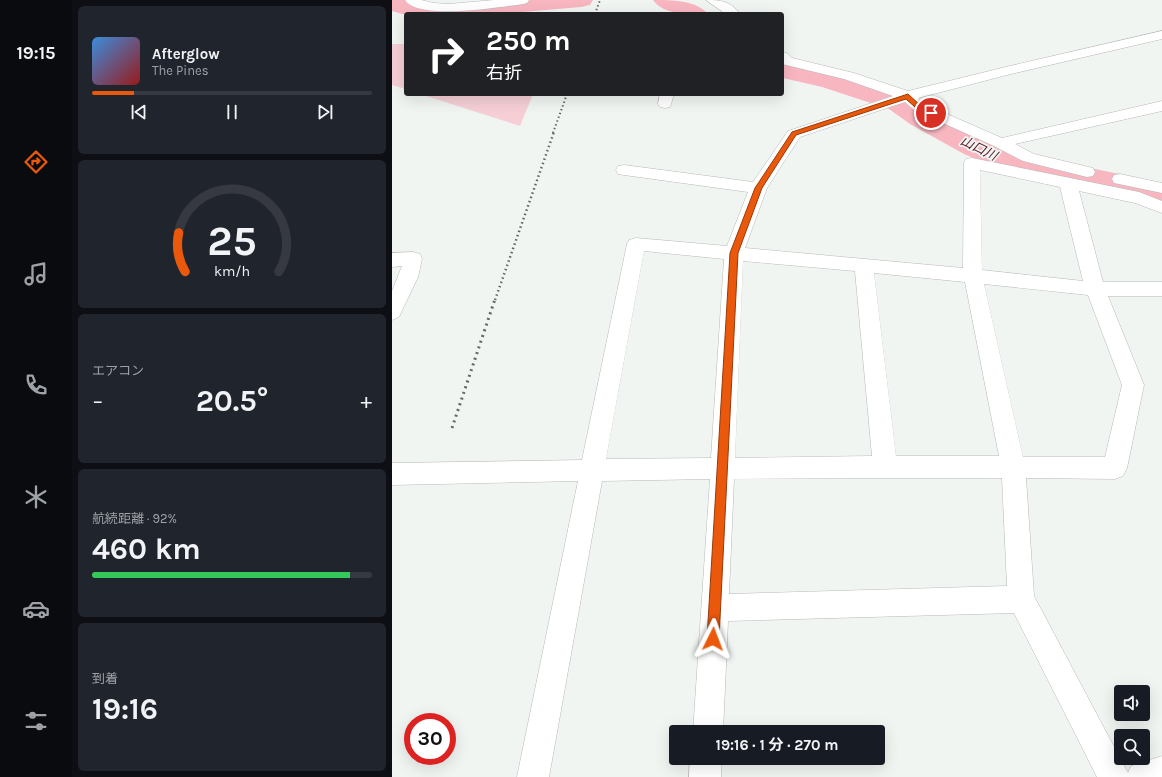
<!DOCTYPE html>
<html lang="ja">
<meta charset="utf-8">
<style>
:root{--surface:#171b24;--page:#20242c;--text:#f1f3f6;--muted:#9ea1a6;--line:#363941;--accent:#ea580c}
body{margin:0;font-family:Karla,"Noto Sans JP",sans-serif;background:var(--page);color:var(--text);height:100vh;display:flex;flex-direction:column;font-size:15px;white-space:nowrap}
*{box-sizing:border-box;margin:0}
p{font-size:13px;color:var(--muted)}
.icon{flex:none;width:22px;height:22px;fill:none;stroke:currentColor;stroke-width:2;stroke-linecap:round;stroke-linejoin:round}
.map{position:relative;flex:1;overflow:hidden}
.panel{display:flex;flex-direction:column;gap:6px;padding:6px;background:#0d0f14;width:320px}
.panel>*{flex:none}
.guide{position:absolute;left:12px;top:12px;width:380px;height:84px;border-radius:4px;box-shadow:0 4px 16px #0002;background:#202124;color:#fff;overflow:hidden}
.controls{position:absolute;left:722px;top:685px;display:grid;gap:8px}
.controls a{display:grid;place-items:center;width:36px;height:36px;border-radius:4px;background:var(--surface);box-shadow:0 4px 16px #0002;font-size:20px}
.speed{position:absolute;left:12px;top:713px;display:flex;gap:8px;font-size:20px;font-weight:700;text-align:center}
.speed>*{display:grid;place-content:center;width:52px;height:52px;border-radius:50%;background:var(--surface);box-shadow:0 4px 16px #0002;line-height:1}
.speed .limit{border:6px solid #d22;background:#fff;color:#111}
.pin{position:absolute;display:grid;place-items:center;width:34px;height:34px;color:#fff;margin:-17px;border:2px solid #fff;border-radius:50%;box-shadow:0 1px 4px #0007}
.me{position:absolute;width:44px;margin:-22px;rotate:3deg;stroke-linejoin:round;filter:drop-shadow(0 0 3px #0008)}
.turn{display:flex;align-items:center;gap:14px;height:84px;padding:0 16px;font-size:18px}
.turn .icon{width:52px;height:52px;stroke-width:2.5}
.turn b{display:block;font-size:28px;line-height:34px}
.big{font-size:30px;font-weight:700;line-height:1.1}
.panel .card{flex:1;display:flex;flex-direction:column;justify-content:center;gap:6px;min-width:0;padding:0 14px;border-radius:6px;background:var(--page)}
.panel .dial{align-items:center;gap:0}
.dial svg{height:104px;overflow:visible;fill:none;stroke:var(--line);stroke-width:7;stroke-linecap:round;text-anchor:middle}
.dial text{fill:var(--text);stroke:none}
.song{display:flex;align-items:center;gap:12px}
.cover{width:48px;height:48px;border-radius:6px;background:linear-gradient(135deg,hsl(210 70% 55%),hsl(0 70% 35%))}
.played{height:4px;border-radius:2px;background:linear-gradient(90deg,var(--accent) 15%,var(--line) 15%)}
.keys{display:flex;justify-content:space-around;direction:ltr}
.heat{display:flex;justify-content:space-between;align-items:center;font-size:22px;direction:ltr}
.charge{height:6px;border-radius:3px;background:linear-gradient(90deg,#34c759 92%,var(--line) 0)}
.trip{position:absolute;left:277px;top:725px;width:216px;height:40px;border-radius:4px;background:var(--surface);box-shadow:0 4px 16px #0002;font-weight:700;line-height:40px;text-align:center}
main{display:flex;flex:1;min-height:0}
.dock{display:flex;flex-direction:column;width:72px;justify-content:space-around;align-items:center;background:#090b0e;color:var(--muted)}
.dock .icon{width:28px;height:28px}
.dock .active{color:var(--accent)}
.dock b{font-size:18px;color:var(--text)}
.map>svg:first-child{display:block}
</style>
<main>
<nav class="dock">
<b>19:15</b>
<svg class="icon active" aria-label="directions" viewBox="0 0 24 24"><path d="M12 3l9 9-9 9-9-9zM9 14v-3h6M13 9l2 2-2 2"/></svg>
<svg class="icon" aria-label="music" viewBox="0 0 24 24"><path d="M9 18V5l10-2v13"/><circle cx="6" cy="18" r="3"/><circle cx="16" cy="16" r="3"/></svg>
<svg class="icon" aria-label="phone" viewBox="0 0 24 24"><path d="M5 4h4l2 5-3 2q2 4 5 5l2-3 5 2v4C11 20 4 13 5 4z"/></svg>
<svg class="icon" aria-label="climate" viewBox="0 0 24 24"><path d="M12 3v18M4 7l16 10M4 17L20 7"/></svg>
<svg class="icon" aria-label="car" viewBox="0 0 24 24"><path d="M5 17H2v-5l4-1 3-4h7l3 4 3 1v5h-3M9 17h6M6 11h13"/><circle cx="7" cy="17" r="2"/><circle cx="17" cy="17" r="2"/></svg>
<svg class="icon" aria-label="filters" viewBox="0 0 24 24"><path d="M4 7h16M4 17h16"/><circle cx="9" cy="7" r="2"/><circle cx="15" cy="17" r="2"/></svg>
</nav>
<section class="panel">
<div class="card">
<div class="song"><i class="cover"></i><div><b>Afterglow</b><p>The Pines</p></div></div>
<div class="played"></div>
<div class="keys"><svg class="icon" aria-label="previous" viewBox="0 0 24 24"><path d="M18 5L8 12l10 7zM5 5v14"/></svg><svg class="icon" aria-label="pause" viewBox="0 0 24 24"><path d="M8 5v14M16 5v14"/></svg><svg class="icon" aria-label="next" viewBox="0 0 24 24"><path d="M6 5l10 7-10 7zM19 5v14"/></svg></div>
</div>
<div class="card dial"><svg viewBox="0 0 100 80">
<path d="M14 69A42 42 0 1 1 86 69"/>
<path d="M14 69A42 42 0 0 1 9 39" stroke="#ea580c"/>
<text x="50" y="56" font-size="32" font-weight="700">25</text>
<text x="50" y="72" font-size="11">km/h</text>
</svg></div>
<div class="card"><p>エアコン</p>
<div class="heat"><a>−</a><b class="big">20.5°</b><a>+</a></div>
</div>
<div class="card"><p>航続距離 · 92%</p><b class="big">460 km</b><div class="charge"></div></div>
<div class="card"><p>到着</p><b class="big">19:16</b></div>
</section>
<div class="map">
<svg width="770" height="777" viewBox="0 0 770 777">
<rect width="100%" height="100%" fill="#f1f5f2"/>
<path fill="#f5cfd5" d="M 0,44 L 14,44 L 14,89 L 0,85 Z
M 28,94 L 141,94 L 128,126 Z"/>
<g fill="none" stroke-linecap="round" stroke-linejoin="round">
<path fill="#f8b6c1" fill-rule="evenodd" d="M 0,0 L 16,0 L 27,3 L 55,5 L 101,0 L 201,0 L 198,5 L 189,7 L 107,14 L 14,15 L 0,11 Z
M 261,0 C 280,0 304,0 316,14 C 299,14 272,16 261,0 Z
M 390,58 L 400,60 L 410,66 L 448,74 L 517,97 L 540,112 L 594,140 L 625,153 L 737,176 L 770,186 L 770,209 L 729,196 L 605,168 L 572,154 L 518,124 L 497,109 L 430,87 L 391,78 Z"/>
<g stroke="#b6bab7" stroke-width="1">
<path id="minor" d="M 13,0 L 29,0 L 42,3 L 57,4 L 102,0 L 137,0 L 135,3 L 131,4 C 108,7 27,21 13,0 Z
M 314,0 C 328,0 339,1 348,14 L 334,14 Z
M 770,31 L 770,39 L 619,74 L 526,98 L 532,104 L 610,138 L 770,101 L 770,111 L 623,144 L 642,154 L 701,168 L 703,172 L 701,176 L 695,177 L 631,161 L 602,146 L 522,110 L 513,102 L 408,137 L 375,188 L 353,248 L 571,268 L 572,163 L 574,159 L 580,158 L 747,192 L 770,201 L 770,213 L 743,203 L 687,191 L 711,282 L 770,282 L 770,296 L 716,296 L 752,385 L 735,468 L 731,476 L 723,479 L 634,478 L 642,596 L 736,773 L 739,766 L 770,756 L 770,777 L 705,777 L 622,613 L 336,621 L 331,732 L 301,732 L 318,479 L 210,481 L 157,777 L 125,777 L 186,481 L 0,485 L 0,463 L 190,460 L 235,244 L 237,240 L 244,238 L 335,246 L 356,192 L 232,175 L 226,174 L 224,170 L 226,166 L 232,165 L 361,182 L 396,131 L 501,96 L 452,79 L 390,64 L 390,52 L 395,53 L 400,58 L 462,73 L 516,91 L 618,66 ZM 588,170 L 668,187 L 691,281 L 590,270 ZM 252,251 L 332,259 L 319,458 L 214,459 ZM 351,261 L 463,271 L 480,456 L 343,458 ZM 482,273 L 573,282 L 607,456 L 504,456 ZM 592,284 L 696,295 L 730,385 L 713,457 L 631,457 ZM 452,478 L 610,478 L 615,586 L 337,594 L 342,479 Z
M 268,94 L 282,94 L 278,107 L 273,108 L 268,107 L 266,104 Z
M 728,174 L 770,183 L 770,193 L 722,183 L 720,179 L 722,175 Z
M 21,252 L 28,254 L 30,259 L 26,277 L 7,317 L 0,320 L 0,291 L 10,266 L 0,267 L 0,253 Z
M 298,758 L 330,758 L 329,777 L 297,777 Z"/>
</g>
<use href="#minor" fill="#fff" fill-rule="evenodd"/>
<path stroke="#656765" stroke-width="2" stroke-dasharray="1.5 2.5" stroke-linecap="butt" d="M 203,14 L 208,0
M 161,133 L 175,94"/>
<path stroke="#656765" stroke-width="2.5" stroke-dasharray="1.5 3" stroke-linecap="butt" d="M 103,300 L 162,132"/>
<path stroke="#656765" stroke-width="3" stroke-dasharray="2 4" stroke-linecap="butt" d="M 60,428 L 103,299"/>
</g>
<path fill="#ea580c" stroke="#983908" d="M 516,94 L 529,106 L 541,111 L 541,114 C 530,115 522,106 514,99 L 404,135 L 370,188 L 346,253 L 327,639 L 325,644 L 321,645 L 317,644 L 315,639 L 338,253 L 363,188 L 400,132 Z"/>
<g text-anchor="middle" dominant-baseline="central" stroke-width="3.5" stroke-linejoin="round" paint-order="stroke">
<g font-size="13" font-style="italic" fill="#551427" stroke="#f1f5f2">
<text transform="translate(587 148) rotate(26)">山口川</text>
</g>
</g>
</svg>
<div class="controls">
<a><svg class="icon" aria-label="sound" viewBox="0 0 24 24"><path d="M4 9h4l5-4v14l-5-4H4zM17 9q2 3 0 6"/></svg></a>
<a><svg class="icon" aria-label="search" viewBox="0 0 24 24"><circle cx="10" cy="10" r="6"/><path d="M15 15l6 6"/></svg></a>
</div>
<div class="speed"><div class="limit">30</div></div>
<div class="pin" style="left:539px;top:113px;background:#d93025"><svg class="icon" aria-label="arrive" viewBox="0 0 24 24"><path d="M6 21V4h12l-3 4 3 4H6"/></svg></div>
<svg class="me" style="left:321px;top:639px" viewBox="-20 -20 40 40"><path d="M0-17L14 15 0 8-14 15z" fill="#ea580c" stroke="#fff" stroke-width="4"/></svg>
<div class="trip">19:16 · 1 分 · 270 m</div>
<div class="guide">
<div class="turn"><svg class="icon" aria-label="right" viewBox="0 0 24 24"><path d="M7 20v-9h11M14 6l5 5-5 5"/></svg><div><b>250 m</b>右折</div></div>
</div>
</div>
</main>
